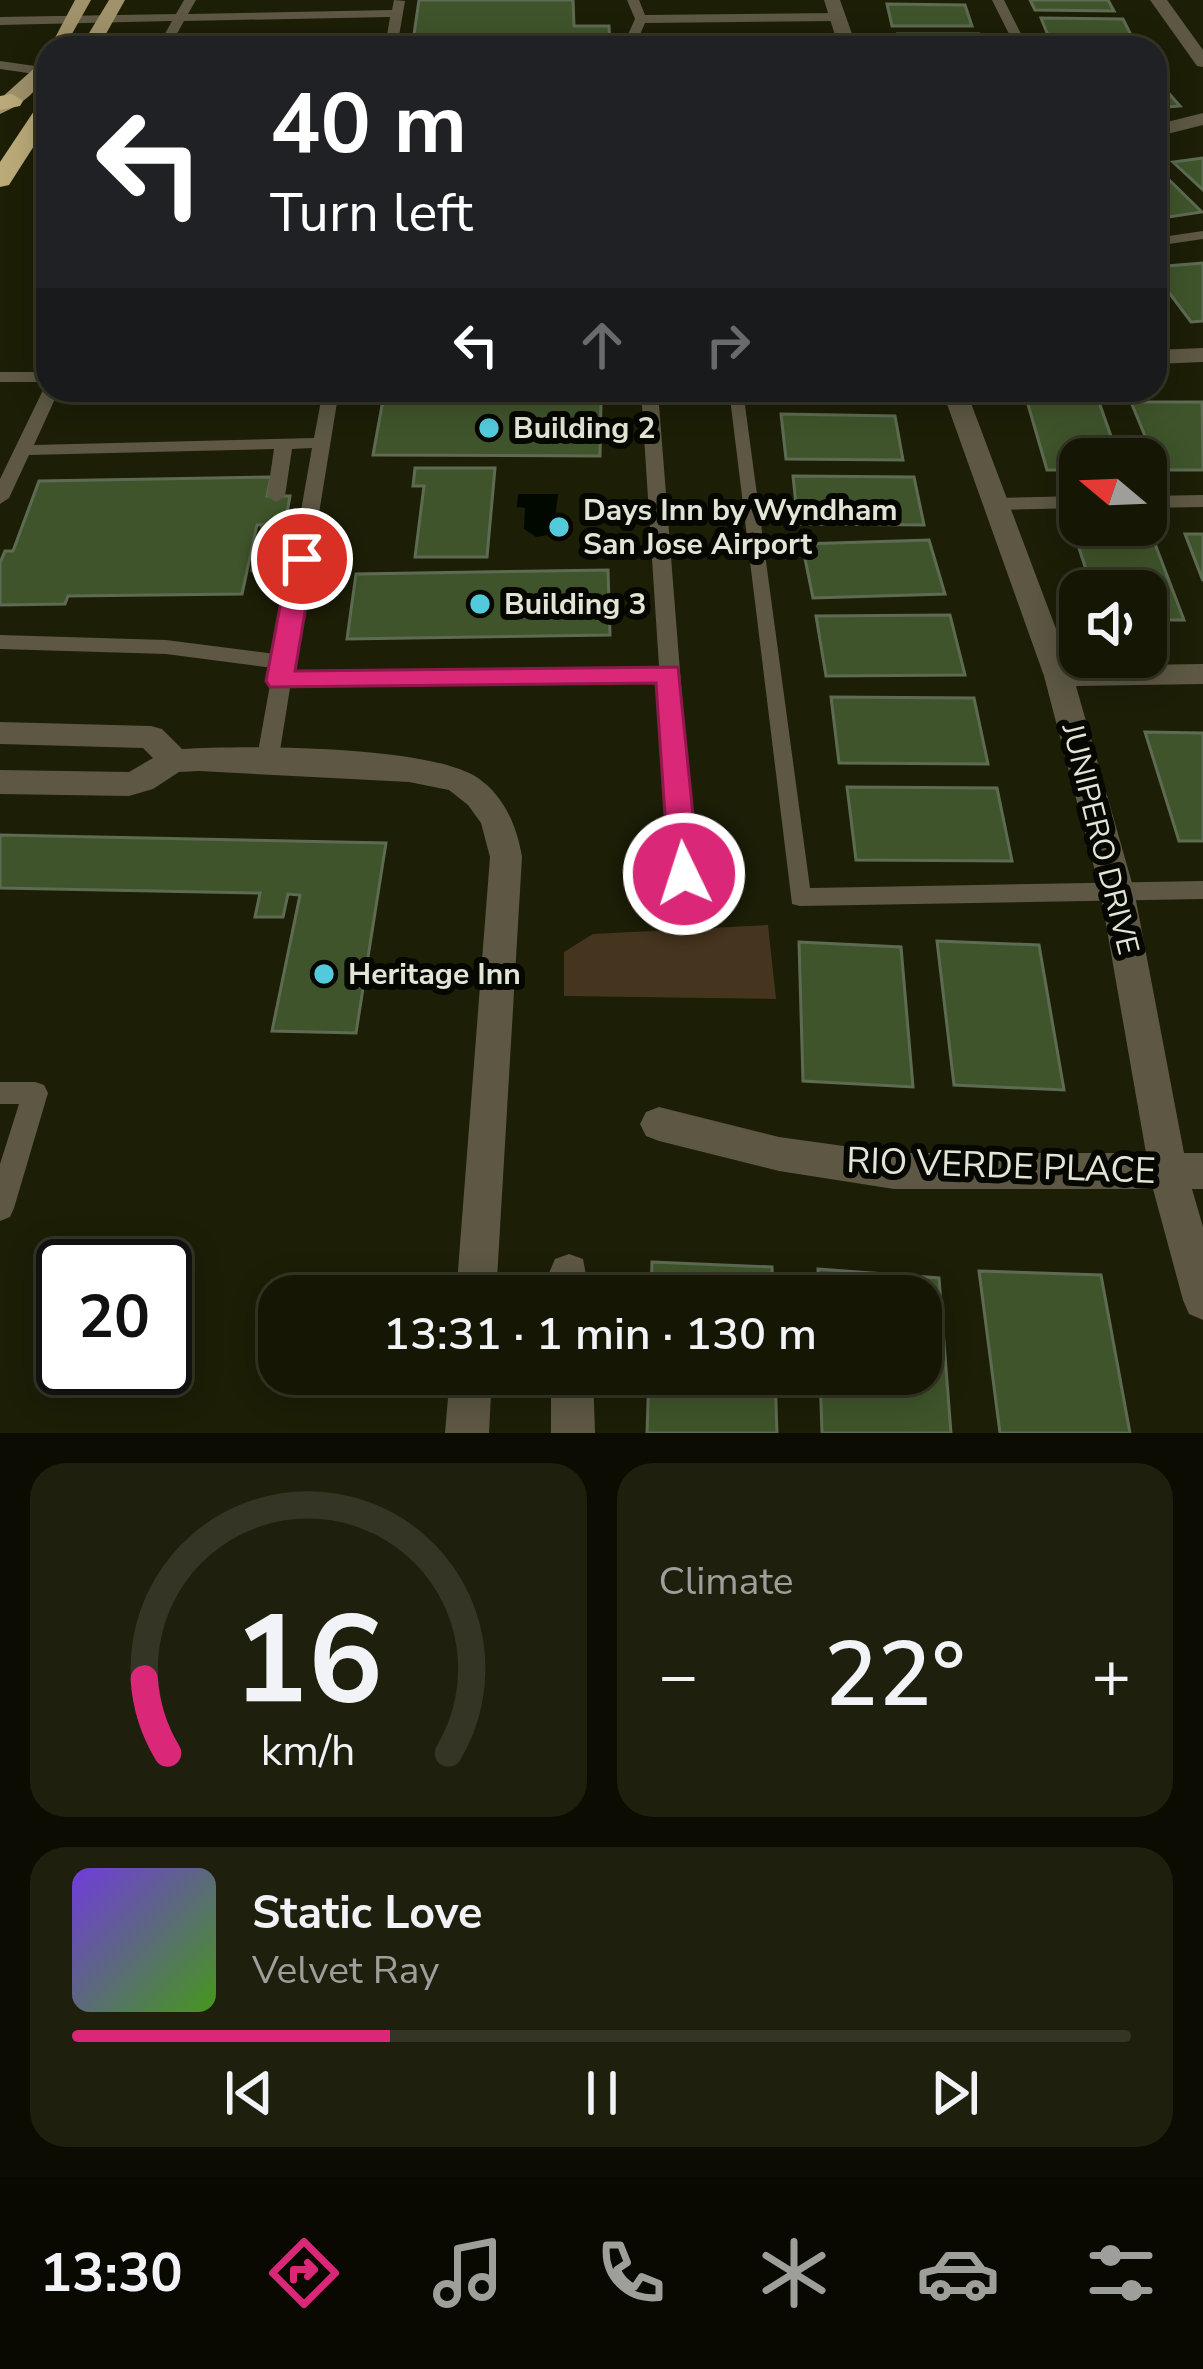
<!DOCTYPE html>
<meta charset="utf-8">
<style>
:root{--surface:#161604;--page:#1f1f0e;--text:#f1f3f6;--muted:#9e9f9a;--line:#353526;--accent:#db2777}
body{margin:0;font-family:"Nunito Sans",sans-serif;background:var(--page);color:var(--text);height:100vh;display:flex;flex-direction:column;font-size:45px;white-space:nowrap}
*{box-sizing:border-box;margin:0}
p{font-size:39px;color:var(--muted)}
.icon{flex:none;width:66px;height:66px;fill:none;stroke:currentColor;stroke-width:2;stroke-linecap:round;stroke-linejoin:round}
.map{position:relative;height:1433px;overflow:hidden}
.panel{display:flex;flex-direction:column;gap:30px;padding:30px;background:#0c0c02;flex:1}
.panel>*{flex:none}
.hud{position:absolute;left:36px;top:36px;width:1131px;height:366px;border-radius:36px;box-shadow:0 6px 30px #0003,0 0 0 3px var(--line);background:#202124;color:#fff;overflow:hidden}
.needle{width:78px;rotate:289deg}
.tools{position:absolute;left:1059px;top:438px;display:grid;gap:24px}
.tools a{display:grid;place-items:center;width:108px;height:108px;border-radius:24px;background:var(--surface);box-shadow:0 6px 30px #0003,0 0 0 3px var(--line);font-size:60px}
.speed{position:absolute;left:36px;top:1239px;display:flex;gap:24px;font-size:60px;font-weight:700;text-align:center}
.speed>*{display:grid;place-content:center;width:156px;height:156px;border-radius:50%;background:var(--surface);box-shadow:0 6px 30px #0003,0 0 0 3px var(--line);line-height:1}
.speed .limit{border:6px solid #111;border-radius:18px;background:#fff;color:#111}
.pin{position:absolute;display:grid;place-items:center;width:102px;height:102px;color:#fff;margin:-51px;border:6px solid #fff;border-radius:50%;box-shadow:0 3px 12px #0007}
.me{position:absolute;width:132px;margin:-66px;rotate:356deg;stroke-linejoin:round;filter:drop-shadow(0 0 9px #0008)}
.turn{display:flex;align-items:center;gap:42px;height:252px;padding:0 36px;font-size:54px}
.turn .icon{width:156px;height:156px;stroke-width:2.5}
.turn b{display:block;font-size:84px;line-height:102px}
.lanes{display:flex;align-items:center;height:114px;padding:0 36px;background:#0003;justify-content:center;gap:60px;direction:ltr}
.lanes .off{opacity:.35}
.big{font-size:90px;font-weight:600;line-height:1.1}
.panel .card{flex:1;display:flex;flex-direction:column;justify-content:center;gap:18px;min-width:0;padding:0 42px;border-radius:36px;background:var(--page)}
.panel .dial{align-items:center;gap:0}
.dial svg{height:312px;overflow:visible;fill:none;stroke:var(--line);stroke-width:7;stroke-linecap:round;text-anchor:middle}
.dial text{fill:var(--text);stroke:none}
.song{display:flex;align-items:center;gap:36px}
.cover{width:144px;height:144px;border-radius:18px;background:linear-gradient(135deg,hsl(260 70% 55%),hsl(100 70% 35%))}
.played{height:12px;border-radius:6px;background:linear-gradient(90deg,var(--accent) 30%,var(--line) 30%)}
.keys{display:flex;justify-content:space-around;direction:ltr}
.heat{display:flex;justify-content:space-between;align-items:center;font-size:66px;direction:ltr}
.panel .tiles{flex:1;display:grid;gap:30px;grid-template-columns:1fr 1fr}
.card:last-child{grid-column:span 2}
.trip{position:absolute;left:258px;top:1275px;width:684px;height:120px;border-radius:36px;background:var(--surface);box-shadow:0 6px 30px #0003,0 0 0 3px var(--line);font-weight:600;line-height:120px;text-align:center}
.menu{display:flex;height:192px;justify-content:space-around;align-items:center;background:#090902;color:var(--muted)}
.menu .icon{width:84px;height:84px}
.menu .on{color:var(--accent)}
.menu b{font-size:54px;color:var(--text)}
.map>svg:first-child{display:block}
</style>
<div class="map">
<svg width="1203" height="1433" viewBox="0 0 1203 1433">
<rect width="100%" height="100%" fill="#1d1e06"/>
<path fill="#46351e" d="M 768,925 L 776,999 L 564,996 L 564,952 L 593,934 Z"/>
<path fill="#000800" d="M 518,494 L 558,494 L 553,534 L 536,537 L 524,529 L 525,508 L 517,507 Z"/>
<path fill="#3f542b" stroke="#5e6b53" stroke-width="3" d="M 419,0 L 573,0 L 574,26 L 609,26 L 610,48 L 412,48 Z
M 1030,0 L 1108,0 L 1114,11 L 1035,10 Z
M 887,4 L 965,5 L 972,26 L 892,26 Z
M 1041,18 L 1123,19 L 1134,41 L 1050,40 Z
M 898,34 L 979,34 L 983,48 L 902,48 Z
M 1155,81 L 1158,81 L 1180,106 L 1155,108 Z
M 1203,158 L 1203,190 L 1173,162 Z
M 1157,168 L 1202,212 L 1155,219 Z
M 1203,263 L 1203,321 L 1191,322 L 1155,274 L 1155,267 Z
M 383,400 L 601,401 L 600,456 L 373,455 Z
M 1027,401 L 1099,402 L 1119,459 L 1080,459 L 1080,470 L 1047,470 Z
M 1131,402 L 1202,402 L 1203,470 L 1159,470 Z
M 781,414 L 895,416 L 903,460 L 786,459 Z
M 415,468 L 495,468 L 487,557 L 415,557 L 424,486 L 413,486 Z
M 793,476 L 914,477 L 924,525 L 798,524 Z
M 271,477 L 267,496 L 290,496 L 285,524 L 257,525 L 242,594 L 68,596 L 65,604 L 0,605 L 0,563 L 5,551 L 13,551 L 39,481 Z
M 1185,534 L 1203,534 L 1203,581 Z
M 1075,536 L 1152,536 L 1184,620 L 1146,620 L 1146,591 L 1093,591 Z
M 929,540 L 945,594 L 813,598 L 802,544 Z
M 608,570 L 610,635 L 347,639 L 356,574 Z
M 950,615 L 965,675 L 826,676 L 816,616 Z
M 831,697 L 974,698 L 988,764 L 839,763 Z
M 1145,732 L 1203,733 L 1203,841 L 1179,841 Z
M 847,787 L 997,788 L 1012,861 L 856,860 Z
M 0,835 L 386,843 L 356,1033 L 272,1031 L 300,895 L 288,894 L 283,917 L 255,917 L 260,893 L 0,888 Z
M 937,941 L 1039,945 L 1064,1090 L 954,1085 Z
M 799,942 L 901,947 L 913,1087 L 803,1081 Z
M 652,1262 L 772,1267 L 773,1296 L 651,1296 Z
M 818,1269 L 939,1278 L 951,1433 L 822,1433 L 820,1374 L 921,1374 L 921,1296 L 819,1296 Z
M 979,1271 L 1101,1275 L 1130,1433 L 1000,1433 Z
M 649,1374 L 775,1374 L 777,1433 L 647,1433 Z"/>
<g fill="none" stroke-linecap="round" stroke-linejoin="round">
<path fill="#5d5744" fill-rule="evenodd" d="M 184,0 L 196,0 L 188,14 L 392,10 L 394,0 L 405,1 L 397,48 L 385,48 L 390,17 L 184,21 L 169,48 L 157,48 L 172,21 L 0,25 L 0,17 L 176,14 Z
M 627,0 L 639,0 L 645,15 L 838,13 L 844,17 L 838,21 L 645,23 L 634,48 L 622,48 L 635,19 Z
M 992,0 L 1004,0 L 1028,48 L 1016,48 Z
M 0,61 L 42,67 L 48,72 L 42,75 L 0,69 Z
M 1203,231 L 1203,239 L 1155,246 L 1155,238 Z
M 0,372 L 48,372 L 48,382 L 0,382 Z
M 45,386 L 48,386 L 48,390 L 59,390 L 34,445 L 314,438 L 323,390 L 339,390 L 293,674 L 659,666 L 642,406 L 628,390 L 645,390 L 659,405 L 696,874 L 692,880 L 684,883 L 676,880 L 672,874 L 660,680 L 290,688 L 278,763 L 275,769 L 259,769 L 256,763 L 273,668 L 166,654 L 0,649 L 0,635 L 166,640 L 276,654 L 285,603 L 250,571 L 261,525 L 270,519 L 277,521 L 279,525 L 270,569 L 288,585 L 312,448 L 292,449 L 285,496 L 276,502 L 267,496 L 274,449 L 29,455 L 9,498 L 0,504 L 0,479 Z
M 729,390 L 959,390 L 963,394 L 955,399 L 744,398 L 810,888 L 1203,881 L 1203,899 L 800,906 L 792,904 Z
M 1203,495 L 1203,507 L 1146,508 L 1146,496 Z
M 1080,496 L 1080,508 L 995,510 L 986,504 L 995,498 Z
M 0,1082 L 35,1082 L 44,1085 L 48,1093 L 14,1208 L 10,1217 L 0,1221 L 0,1164 L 19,1104 L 0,1104 Z"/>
<path fill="#5d5744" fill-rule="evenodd" d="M 824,0 L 840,0 L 857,48 L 839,48 Z
M 1150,0 L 1167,0 L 1203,50 L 1203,67 L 1197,66 Z
M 1203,113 L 1203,125 L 1155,137 L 1155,125 Z
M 1203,348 L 1203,362 L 1155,364 L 1155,350 Z
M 942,390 L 966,390 L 1070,666 L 1203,664 L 1203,684 L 1076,686 L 1134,890 L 1184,1153 L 1203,1153 L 1203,1189 L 1192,1189 L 1203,1227 L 1203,1320 L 1189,1314 L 1183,1300 L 1153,1189 L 894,1189 L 779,1171 L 659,1141 L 646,1136 L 640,1124 L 646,1112 L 659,1107 L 779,1137 L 894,1153 L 1146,1153 L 1100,890 L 1044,676 Z
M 0,722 L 151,726 L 162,729 L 182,749 C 244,745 429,745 478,778 C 504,796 517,826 522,857 L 496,1296 L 456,1296 L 490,857 L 481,823 L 468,805 L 449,790 L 409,782 L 199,771 L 179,772 L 153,789 L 129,796 L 0,794 L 0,770 L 129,772 L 153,758 L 143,748 L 0,744 Z
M 569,1254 L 583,1259 L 590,1296 L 550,1296 L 549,1273 L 555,1259 Z
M 450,1374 L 492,1374 L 489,1433 L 445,1433 Z
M 551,1374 L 593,1374 L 595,1433 L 551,1433 Z"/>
<path fill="#a0926a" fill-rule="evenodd" d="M 75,0 L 91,0 L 64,48 L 48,51 Z
M 109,0 L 125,0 L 98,48 L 80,48 Z
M 48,56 C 48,84 26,103 0,114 L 0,99 Z"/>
<path fill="#baaa79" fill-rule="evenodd" d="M 12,94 L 23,101 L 20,106 L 0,110 L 0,96 Z
M 48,100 L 48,124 L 9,185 L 0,187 L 0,162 L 40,102 Z"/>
</g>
<path fill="#db2777" stroke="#8e194d" stroke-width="3" d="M 302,551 L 314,559 L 295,671 L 678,667 L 699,874 L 695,882 L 673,882 L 669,874 L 656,683 L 270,687 L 266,681 L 289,559 Z"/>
<g fill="#53cadc" stroke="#070701" stroke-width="4.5">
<circle cx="489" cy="428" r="12"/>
<circle cx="559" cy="527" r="12"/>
<circle cx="480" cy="604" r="12"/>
<circle cx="324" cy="974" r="12"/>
</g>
<g text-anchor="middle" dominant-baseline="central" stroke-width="12" stroke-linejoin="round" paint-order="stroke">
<g font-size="30" font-weight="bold" fill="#e2e4d5" stroke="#070701" text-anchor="start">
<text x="513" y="428">Building 2</text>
<text x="583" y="510">Days Inn by Wyndham<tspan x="583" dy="34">San Jose Airport</tspan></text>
<text x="504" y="604">Building 3</text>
<text x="348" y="974">Heritage Inn</text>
</g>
<g font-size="30" fill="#e2e4d5" stroke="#070701">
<text transform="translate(1100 839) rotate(76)">JUNIPERO DRIVE</text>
</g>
<g font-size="36" fill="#e2e4d5" stroke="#070701">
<text transform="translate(1001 1166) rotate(2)">RIO VERDE PLACE</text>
</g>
</g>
</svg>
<div class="tools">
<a><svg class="needle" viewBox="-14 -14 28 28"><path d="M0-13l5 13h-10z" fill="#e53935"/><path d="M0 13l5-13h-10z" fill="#9e9f9a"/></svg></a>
<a><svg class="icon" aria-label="sound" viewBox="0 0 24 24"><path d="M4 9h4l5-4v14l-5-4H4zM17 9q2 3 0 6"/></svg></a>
</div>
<div class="speed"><div class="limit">20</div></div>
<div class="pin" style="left:302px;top:559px;background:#d93025"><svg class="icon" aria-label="arrive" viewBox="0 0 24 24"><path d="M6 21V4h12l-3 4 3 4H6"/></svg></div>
<svg class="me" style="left:684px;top:874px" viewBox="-20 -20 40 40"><circle r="17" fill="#db2777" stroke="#fff" stroke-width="3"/><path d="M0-11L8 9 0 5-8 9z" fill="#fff"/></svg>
<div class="trip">13:31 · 1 min · 130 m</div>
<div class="hud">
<div class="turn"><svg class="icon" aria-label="left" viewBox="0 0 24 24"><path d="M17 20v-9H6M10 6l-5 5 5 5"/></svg><div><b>40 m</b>Turn left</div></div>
<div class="lanes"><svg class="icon" aria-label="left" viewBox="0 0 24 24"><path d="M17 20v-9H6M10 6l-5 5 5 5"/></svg><svg class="icon off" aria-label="ahead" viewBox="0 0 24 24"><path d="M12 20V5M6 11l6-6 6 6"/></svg><svg class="icon off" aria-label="right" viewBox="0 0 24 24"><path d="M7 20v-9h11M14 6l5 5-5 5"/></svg></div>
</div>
</div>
<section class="panel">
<div class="tiles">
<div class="card dial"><svg viewBox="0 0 100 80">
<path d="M14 69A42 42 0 1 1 86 69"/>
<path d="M14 69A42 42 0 0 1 8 50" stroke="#db2777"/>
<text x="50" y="56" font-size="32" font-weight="700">16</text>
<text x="50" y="72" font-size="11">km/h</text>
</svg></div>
<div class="card"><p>Climate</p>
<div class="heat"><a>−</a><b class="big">22°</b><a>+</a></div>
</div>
<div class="card">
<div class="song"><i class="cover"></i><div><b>Static Love</b><p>Velvet Ray</p></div></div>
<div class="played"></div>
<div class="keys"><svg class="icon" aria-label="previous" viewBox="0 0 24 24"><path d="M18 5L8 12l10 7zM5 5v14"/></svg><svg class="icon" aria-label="pause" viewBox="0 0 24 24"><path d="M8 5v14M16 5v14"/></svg><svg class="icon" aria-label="next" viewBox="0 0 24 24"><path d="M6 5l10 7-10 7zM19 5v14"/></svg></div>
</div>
</div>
</section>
<nav class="menu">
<b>13:30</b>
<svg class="icon on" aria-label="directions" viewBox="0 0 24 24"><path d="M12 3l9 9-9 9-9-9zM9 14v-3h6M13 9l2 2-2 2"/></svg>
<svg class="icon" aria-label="music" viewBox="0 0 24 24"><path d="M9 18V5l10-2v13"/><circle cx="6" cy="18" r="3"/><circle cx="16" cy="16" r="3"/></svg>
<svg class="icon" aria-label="phone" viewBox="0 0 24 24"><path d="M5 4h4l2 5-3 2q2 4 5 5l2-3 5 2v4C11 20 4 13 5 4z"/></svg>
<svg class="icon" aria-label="climate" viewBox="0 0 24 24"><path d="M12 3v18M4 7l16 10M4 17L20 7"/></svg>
<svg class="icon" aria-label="car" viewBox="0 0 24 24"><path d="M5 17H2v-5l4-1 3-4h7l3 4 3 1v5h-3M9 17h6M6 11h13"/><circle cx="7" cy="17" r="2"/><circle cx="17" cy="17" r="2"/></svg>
<svg class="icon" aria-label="filters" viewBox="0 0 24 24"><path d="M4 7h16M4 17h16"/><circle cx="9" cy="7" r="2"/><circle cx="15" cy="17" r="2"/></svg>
</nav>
